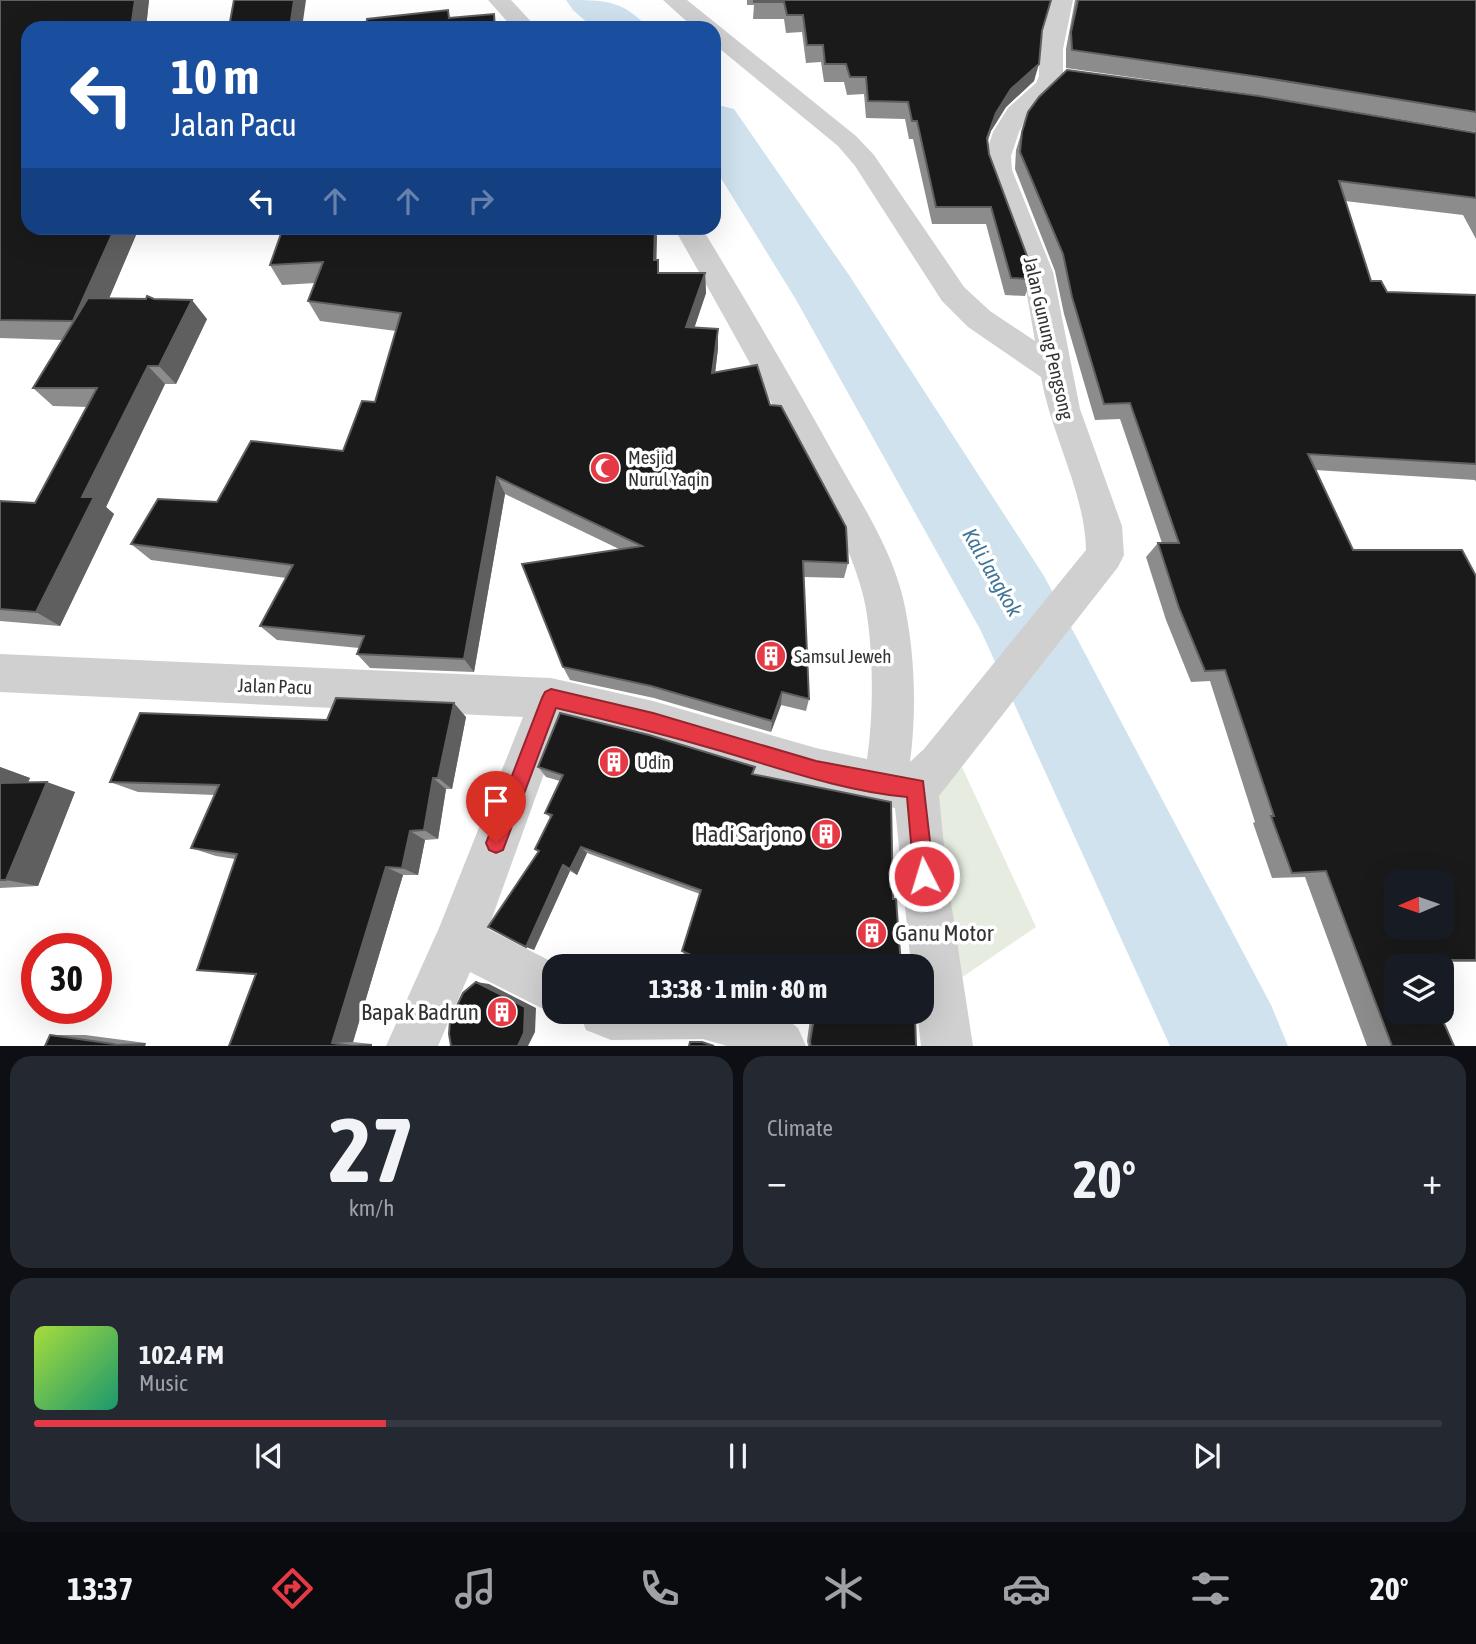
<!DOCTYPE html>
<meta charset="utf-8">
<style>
:root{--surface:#171b24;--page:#242831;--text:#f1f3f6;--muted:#9ea1a6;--line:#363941;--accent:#e63946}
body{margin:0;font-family:"Asap Condensed",sans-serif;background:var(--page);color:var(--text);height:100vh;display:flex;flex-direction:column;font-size:26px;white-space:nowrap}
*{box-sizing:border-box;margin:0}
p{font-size:23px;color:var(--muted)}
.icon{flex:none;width:38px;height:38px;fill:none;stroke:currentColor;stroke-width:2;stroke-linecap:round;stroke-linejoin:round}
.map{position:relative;height:1046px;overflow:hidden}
.details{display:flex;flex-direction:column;gap:10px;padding:10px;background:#0d0f14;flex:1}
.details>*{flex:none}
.banner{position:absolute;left:21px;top:21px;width:700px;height:214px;border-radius:21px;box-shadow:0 7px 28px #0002;background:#1a4fa0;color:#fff;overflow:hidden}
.needle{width:46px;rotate:268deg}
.fabs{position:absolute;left:1384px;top:870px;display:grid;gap:14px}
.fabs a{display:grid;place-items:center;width:70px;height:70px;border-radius:14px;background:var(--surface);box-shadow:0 7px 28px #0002;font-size:35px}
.speed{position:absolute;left:21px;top:933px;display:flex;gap:14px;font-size:35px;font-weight:700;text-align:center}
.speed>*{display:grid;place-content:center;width:91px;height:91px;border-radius:50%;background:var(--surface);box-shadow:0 7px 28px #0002;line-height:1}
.speed .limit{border:10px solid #d22;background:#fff;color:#111}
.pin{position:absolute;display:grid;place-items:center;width:60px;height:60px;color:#fff;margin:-72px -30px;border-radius:50% 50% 50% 0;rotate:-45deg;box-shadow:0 0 7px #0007}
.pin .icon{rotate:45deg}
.me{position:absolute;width:77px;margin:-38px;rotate:355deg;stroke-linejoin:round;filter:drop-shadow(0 0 5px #0008)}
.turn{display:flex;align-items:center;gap:24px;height:147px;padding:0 35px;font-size:32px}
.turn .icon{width:91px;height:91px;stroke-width:2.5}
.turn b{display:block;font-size:49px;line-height:60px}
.lanes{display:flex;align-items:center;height:66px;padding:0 35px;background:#0003;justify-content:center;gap:35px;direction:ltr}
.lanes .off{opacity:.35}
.big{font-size:52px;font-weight:700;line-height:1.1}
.details .widget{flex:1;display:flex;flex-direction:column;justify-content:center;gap:10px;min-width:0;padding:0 24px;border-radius:21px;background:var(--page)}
.details .dial{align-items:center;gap:0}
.dial b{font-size:91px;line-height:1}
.song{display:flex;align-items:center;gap:21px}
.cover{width:84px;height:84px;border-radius:10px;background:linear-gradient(135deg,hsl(80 70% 55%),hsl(160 70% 35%))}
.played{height:7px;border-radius:4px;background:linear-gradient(90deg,var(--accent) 25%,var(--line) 25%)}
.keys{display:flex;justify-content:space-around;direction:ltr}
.heat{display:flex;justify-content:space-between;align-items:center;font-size:38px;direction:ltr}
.details .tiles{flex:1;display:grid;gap:10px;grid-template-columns:1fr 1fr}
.widget:last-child{grid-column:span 2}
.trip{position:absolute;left:542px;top:954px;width:392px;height:70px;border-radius:21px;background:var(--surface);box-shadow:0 7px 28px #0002;font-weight:700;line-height:70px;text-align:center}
.dock{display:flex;height:112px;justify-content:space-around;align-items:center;background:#090b0e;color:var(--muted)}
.dock .icon{width:49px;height:49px}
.dock .active{color:var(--accent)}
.dock b{font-size:32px;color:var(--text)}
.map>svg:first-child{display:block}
</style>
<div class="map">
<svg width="1476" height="1046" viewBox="0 0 1476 1046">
<rect width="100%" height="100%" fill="#fff"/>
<path fill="#e6ecdf" d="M 962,767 L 1036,927 L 949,986 L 934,796 Z"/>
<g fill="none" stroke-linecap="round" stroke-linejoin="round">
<path fill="#cfe2ee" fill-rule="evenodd" d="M 566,0 C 605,0 623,0 648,28 L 593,28 L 573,10 Z
M 714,104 L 734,109 L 849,275 L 1044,576 L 1271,1005 L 1288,1046 L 1170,1046 L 981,631 L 795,298 L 714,167 Z"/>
<path fill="#d0d0d0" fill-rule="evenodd" d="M 488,0 L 511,0 L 537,28 L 513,28 Z
M 663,0 L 687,0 L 856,136 L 874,155 L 964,287 L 990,311 L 1035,341 L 1023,272 L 986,170 L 985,156 L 993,132 L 1008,108 L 1036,83 L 1039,76 L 1039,49 L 1051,0 L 1073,0 L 1063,49 L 1063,76 L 1056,91 L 1027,117 L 1019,132 L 1011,156 L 1012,170 L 1053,272 L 1080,409 L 1122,526 L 1124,555 L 1118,567 L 939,796 L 947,876 L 973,1046 L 921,1046 L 917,1012 L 922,1012 L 922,966 L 911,966 L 895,808 L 816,792 L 653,743 L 563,721 L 488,929 L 560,966 L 555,966 L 555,1012 L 564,1012 L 555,1015 L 470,972 L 438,1046 L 386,1046 L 439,928 L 523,717 L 0,692 L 0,654 L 551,678 L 653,701 L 816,748 L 867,759 C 874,715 874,639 863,595 C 851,547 825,504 802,460 C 761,382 718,305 674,228 L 702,228 C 748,304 793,380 836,458 C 861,503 891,548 903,598 C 915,650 917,710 910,762 L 924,749 L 1086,550 C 1085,492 1051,435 1041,377 L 968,327 L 942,301 L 855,166 L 838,146 L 714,44 L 714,28 L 694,28 Z
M 579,1012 L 778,1012 L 798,1028 L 806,1046 L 727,1046 L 703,1039 L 611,1040 L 586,1030 Z"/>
</g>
<path fill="#8c8c8c" d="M 0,0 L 149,0 L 146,28 L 28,228 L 139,228 L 109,298 L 154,299 L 207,319 L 176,384 L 165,384 L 106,507 L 114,514 L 60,626 L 0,621 L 0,501 L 35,503 L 88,407 L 53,406 L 33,388 L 62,340 L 0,338 Z
M 747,0 L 1051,0 L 1042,31 L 1034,81 L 1006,107 L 991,131 L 988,140 L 989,154 L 1031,279 L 1025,296 L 1005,295 L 986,224 L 932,224 L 913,139 L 909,139 L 905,119 L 866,118 L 864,94 L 847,95 L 844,82 L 824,82 L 821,62 L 806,63 L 802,32 L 786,33 L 784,19 L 753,19 L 754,5 L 747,5 Z
M 1075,0 L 1476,0 L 1476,132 L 1250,94 L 1066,68 L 1066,49 Z
M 1028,112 L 1476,133 L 1476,239 L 1463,215 L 1345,201 L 1371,281 L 1387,292 L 1476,295 L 1476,482 L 1475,480 L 1315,470 L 1353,550 L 1476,576 L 1476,962 L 1418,962 L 1454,1046 L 1367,1046 L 1305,877 L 1272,878 L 1253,823 L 1255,822 L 1210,681 L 1191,682 L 1166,620 L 1146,557 L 1158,543 L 1162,543 L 1120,419 L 1095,420 L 1064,314 L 1055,271 L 1015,169 L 1016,150 Z
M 283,228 L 656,228 L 656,260 L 658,260 L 659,273 L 705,273 L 706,293 L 694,328 L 718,348 L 715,372 L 770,405 L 848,563 L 844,578 L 804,577 L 809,699 L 806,711 L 781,705 L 771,732 L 654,698 L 570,680 L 563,667 L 619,549 L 505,494 L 474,672 L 370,668 L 357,654 L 359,648 L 277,640 L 260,626 L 286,578 L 151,560 L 131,544 L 217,502 L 343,451 L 375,402 L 396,331 L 320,321 L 308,301 L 315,283 L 282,285 L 270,265 Z
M 466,717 L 452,789 L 446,789 L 438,839 L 425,840 L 418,875 L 403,875 L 353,1042 L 372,1044 L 372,1046 L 229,1046 L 255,975 L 197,970 L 235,859 L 216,856 L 191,848 L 215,795 L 138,792 L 110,782 L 327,720 Z
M 0,767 L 30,778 L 28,782 L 75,792 L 38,886 L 0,888 Z
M 538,767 L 755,774 L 893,899 L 901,966 L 711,966 L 684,954 L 682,951 L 700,894 L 587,853 L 577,875 L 570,871 L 534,950 L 538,852 L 535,849 L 551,818 L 545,813 L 560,781 L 546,777 Z
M 811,1012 L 905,1012 L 916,1046 L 808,1046 L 807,1041 Z
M 50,1035 L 85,1035 L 146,1043 L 145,1046 L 45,1046 Z"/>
<path fill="#5f5f5f" d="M 135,0 L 149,0 L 146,28 L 131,28 Z
M 294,0 L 306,0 L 302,28 L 290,28 Z
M 1039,64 L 1034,81 L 1006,107 L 991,131 L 983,155 L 996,113 L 1011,89 Z
M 115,228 L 139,228 L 91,341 L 73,321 Z
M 655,228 L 656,228 L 657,237 L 656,280 L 654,260 Z
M 705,273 L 706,293 L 688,347 L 686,327 Z
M 192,300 L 207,319 L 176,384 L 159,366 Z
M 718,329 L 718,348 L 713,392 L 712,373 Z
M 148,366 L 165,384 L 106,507 L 114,514 L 60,626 L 36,612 L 82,497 Z
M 497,477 L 505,494 L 474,672 L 464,659 Z
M 782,692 L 781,705 L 771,732 L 772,721 Z
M 454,703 L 466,717 L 452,789 L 438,778 Z
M 0,767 L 30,778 L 23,794 L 0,786 Z
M 433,778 L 446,789 L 438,839 L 424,830 Z
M 47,782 L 75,792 L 38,886 L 6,880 Z
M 410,831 L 425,840 L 418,875 L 402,868 Z
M 581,847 L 587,853 L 577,875 L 570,869 Z
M 563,865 L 570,871 L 534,950 L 526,947 Z
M 386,867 L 403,875 L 353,1042 L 332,1043 Z
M 476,982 L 489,984 L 536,1008 L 535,1032 L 528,1046 L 518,1046 Z
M 146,1043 L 145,1046 L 113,1046 L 114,1044 Z
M 372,1044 L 372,1046 L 352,1046 L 352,1045 Z"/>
<path fill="#1a1a1a" stroke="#5f5f5f" stroke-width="2" fill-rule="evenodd" d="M 0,0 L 135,0 L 131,28 L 28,28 L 28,228 L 115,228 L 73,321 L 0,320 Z
M 234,0 L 294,0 L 290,28 L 225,28 L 229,27 Z
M 754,0 L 1051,0 L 1042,31 L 1039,64 L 1011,89 L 996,113 L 987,138 L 989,154 L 1027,256 L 1031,279 L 1011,278 L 991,207 L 936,207 L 917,121 L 912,121 L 908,102 L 868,101 L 866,77 L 850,77 L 846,64 L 825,64 L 823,45 L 807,45 L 803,15 L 787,15 L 784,2 L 754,2 Z
M 1078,0 L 1476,0 L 1476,112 L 1260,77 L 1072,50 L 1071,32 Z
M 448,10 L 449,18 L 494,14 L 495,28 L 366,28 L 367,19 Z
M 1067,70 L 1259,96 L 1476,133 L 1476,198 L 1339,181 L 1371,281 L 1381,281 L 1387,292 L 1476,295 L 1476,464 L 1308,454 L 1353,550 L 1462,550 L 1476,576 L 1476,960 L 1417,960 L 1420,966 L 1396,966 L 1396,1012 L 1439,1012 L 1454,1046 L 1392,1046 L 1326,871 L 1292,873 L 1271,816 L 1274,816 L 1225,670 L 1205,671 L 1179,608 L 1158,543 L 1179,543 L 1130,403 L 1104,404 L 1072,297 L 1063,254 L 1020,152 L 1022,132 L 1028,112 L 1039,97 ZM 1396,882 L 1442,882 L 1442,928 L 1396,928 Z
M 283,228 L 655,228 L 654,260 L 658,260 L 658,273 L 705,273 L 686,327 L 718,329 L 712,373 L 757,365 L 770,405 L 781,406 L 846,527 L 848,563 L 803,561 L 809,699 L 782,692 L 772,721 L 651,686 L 563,667 L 522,564 L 642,546 L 497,477 L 464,659 L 357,654 L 364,636 L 260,626 L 293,565 L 131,544 L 158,499 L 217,502 L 251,441 L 343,451 L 362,401 L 375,402 L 401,313 L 308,301 L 323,262 L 270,265 Z
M 147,296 L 154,299 L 192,300 L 159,366 L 148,366 L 82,497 L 94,497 L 36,612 L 0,609 L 0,501 L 35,503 L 97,388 L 33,388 L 88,298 L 146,299 Z
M 336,698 L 454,703 L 438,778 L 433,778 L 424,830 L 410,831 L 402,868 L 386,867 L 332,1043 L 352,1046 L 229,1046 L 256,974 L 197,970 L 237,854 L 191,848 L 219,785 L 110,782 L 140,713 L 327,720 Z
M 560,713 L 649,735 L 755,767 L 752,774 L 891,802 L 893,899 L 896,899 L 901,966 L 715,966 L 682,951 L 701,890 L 581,847 L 570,869 L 563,865 L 526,947 L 488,927 L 539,851 L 535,849 L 552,815 L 545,813 L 563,775 L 538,767 Z
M 47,782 L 6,880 L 0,880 L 0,783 Z
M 476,982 L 525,1007 L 524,1033 L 518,1046 L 451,1046 L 449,1034 L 450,1020 L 463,993 Z
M 815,1012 L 905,1012 L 915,1015 L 916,1046 L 811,1046 L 810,1042 Z
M 50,1035 L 114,1044 L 113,1046 L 45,1046 Z
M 690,1042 L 702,1042 L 714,1046 L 689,1046 Z"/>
<path fill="#e63946" stroke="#96252e" stroke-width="2" d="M 551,689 L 653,713 L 816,761 L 923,781 L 934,876 L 931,883 L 924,886 L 917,883 L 914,876 L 907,797 C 843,791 782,769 721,751 C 666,735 612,721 556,708 L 503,850 L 496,853 L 489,850 L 486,843 L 542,698 L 545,692 Z"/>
<defs>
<g id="mosque-disc" transform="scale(1.575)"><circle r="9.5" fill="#e63946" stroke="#fff"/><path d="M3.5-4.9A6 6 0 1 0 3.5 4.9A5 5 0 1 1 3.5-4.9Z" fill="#fff"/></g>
<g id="building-disc" transform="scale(1.575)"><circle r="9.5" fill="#e63946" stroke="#fff"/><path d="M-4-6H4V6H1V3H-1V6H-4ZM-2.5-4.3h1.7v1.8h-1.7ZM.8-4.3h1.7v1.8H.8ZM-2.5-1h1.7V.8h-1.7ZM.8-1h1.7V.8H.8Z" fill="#fff"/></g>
</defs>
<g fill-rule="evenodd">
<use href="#mosque-disc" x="605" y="468"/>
<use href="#building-disc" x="771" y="656"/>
<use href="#building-disc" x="614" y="762"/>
<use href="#building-disc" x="826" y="834"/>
<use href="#building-disc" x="872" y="933"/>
<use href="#building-disc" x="502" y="1012"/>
</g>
<g text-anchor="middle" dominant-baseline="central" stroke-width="7" stroke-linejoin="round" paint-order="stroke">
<g font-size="19" fill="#333" stroke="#fff">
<text transform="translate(1049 338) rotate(77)">Jalan Gunung Pengsong</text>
<text transform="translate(275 686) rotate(2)">Jalan Pacu</text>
</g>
<g font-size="19" fill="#333" stroke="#fff" text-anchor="start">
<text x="628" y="457">Mesjid<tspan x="628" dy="22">Nurul Yaqin</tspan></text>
<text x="794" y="656">Samsul Jeweh</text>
<text x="637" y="762">Udin</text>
</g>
<g font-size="21" font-style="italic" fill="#3f7597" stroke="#fff">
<text transform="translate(993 572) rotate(60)">Kali Jangkok</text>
</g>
<g font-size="23" fill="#333" stroke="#fff" text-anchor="end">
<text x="803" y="834">Hadi Sarjono</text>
<text x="895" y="933" text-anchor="start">Ganu Motor</text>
<text x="479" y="1012">Bapak Badrun</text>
</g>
</g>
</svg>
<div class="fabs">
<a><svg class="needle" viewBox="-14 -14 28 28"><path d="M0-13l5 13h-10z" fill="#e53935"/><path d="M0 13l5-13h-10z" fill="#9ea1a6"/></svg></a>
<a><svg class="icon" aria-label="layers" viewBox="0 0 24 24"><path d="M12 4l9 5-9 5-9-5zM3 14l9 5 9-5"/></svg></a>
</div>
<div class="speed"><div class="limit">30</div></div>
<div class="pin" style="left:496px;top:843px;background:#d93025"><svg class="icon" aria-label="arrive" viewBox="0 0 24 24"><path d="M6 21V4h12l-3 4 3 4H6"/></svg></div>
<svg class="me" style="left:924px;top:876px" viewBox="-20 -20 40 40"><circle r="17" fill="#e63946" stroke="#fff" stroke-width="3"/><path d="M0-11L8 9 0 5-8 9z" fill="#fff"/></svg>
<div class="trip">13:38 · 1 min · 80 m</div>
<div class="banner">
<div class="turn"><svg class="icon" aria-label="left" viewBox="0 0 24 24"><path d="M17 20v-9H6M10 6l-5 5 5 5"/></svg><div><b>10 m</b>Jalan Pacu</div></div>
<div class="lanes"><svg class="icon" aria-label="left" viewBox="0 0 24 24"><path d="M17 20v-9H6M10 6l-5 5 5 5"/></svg><svg class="icon off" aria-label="ahead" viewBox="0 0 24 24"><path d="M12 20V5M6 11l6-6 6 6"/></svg><svg class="icon off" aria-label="ahead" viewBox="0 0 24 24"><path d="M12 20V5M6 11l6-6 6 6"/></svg><svg class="icon off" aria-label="right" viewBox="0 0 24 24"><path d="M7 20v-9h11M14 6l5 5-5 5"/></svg></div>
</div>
</div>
<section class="details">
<div class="tiles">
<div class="widget dial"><b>27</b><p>km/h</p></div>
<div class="widget"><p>Climate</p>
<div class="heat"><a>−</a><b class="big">20°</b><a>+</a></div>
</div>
<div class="widget">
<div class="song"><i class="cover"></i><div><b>102.4 FM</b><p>Music</p></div></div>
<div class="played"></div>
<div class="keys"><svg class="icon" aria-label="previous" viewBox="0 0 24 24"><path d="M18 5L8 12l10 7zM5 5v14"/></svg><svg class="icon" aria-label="pause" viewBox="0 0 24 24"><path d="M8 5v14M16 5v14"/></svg><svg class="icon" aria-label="next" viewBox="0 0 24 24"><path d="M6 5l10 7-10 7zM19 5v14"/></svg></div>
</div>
</div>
</section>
<nav class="dock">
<b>13:37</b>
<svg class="icon active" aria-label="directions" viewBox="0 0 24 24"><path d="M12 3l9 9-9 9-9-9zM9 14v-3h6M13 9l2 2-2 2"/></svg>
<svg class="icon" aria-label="music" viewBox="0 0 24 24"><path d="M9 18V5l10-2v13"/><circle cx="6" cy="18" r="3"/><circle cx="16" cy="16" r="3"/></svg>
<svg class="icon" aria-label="phone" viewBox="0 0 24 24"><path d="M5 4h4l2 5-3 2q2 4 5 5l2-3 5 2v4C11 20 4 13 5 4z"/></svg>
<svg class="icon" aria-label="climate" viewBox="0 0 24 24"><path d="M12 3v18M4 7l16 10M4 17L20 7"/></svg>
<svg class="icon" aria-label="car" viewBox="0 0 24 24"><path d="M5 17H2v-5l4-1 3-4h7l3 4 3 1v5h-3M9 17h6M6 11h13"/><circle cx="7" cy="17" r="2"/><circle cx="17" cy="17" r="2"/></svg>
<svg class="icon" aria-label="filters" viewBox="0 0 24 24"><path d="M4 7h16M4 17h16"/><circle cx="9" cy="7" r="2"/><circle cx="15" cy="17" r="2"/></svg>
<b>20°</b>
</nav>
